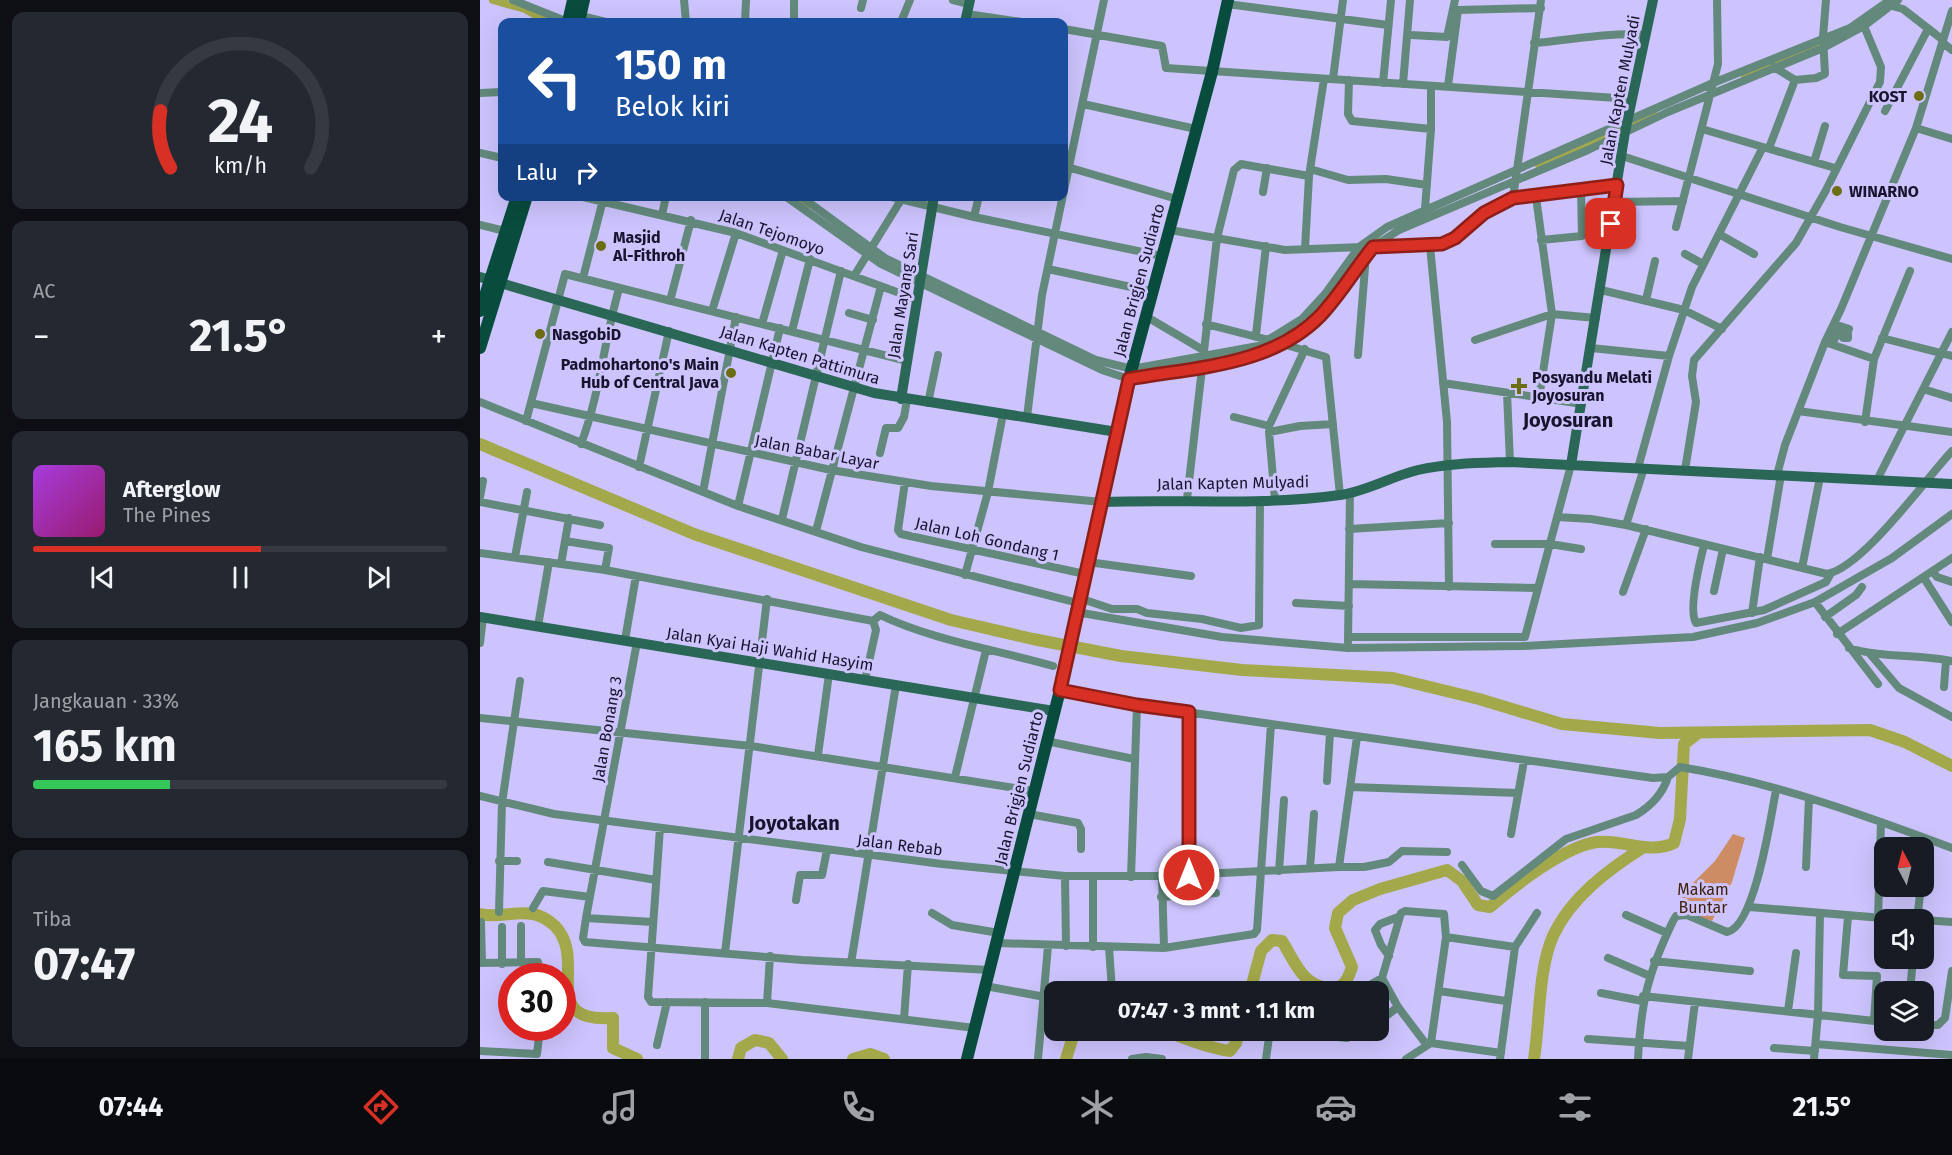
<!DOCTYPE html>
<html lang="id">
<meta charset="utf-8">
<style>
:root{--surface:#171b24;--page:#242831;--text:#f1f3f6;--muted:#9ea1a6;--line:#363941;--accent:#d93025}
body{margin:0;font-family:"Fira Sans",sans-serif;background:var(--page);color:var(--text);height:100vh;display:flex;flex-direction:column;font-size:22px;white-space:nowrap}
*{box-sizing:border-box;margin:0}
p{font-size:20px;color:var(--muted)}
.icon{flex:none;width:33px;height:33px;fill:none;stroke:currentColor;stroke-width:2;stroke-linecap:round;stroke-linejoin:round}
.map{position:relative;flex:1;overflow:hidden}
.details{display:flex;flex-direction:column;gap:12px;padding:12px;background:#0d0f14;width:480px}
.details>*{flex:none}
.banner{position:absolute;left:18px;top:18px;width:570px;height:183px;border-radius:12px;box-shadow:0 6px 24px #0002;background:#1a4fa0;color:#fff;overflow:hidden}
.needle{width:39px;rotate:353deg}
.buttons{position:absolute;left:1394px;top:837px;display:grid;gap:12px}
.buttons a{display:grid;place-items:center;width:60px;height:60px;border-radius:12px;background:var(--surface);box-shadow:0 6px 24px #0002;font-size:30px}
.speed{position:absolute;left:18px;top:963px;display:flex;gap:12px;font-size:30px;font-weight:700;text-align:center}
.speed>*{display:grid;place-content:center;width:78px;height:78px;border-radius:50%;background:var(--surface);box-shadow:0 6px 24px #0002;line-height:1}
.speed .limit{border:9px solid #d22;background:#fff;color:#111}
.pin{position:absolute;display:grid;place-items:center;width:51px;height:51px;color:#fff;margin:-26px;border-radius:12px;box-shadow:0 3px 9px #0006}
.me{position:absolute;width:66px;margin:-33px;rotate:0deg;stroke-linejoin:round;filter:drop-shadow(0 0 4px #0008)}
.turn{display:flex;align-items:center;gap:21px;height:126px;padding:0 18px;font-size:27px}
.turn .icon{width:78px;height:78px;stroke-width:2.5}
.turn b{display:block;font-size:42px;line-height:51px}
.then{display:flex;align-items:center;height:57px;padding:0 18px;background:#0003;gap:12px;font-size:22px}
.big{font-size:45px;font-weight:700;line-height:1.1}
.details .card{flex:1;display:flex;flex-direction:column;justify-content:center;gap:9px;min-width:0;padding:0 21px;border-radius:12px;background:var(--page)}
.details .dial{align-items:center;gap:0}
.dial svg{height:156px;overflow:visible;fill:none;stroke:var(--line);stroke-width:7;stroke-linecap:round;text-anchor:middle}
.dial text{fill:var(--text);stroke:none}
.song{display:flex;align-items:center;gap:18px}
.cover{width:72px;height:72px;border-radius:9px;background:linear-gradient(135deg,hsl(280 70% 55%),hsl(320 70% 35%))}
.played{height:6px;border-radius:3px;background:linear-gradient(90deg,var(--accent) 55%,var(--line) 55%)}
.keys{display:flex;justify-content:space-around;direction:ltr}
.heat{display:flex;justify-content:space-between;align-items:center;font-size:33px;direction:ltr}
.charge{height:9px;border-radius:4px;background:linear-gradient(90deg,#34c759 33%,var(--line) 0)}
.trip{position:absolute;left:564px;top:981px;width:345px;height:60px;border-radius:12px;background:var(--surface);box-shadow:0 6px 24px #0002;font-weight:700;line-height:60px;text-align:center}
.menu{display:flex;height:96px;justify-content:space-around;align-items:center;background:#090b0e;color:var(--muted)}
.menu .icon{width:42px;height:42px}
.menu .active{color:var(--accent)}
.menu b{font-size:27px;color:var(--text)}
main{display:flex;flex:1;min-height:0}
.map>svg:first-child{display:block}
</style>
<main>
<section class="details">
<div class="card dial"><svg viewBox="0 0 100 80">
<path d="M14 69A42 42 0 1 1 86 69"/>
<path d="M14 69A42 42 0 0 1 9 40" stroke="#d93025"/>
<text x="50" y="56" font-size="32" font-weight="700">24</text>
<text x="50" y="72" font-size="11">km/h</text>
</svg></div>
<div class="card"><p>AC</p>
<div class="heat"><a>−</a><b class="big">21.5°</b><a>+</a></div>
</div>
<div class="card">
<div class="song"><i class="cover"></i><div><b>Afterglow</b><p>The Pines</p></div></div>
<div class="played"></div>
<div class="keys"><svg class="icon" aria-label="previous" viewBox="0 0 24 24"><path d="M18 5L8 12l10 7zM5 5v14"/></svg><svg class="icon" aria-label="pause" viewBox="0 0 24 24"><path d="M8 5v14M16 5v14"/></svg><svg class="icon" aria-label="next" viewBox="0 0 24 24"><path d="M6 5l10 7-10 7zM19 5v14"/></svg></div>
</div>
<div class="card"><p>Jangkauan · 33%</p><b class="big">165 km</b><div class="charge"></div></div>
<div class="card"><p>Tiba</p><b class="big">07:47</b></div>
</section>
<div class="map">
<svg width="1472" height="1059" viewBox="0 0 1472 1059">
<rect width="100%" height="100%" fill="#cdc4fe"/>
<path fill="#ce8c65" d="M 1253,834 L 1265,838 L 1252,882 L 1232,921 L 1197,909 L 1206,890 L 1235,861 Z"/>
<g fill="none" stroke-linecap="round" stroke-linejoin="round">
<path stroke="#a3a84b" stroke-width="8" d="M 13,0 L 45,9 L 68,22
M 1265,76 L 1348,41
M 1058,164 L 1174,115
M 312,196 L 326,206
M 862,281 L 887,246 L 896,239
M 788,344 L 800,340 L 839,313
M 728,361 L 777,348"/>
<path stroke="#a3a84b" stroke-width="12" d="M 0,444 L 214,534 L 471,620 L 553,639 L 641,656 L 762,670 L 913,678 L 999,699 L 1082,724 L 1180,733 L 1390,730 L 1425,742 L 1472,766
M 0,914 C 26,920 50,902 75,926 C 109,961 56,1023 133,1018 L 133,1048 L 157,1059
M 770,992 L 781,951 L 792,940 L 802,941 C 815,962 823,987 850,988 C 864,989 868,979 872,967 L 855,928 L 858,913 L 873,900 L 900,889 L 967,870 L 982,881 L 998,905 L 1010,907 C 1034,886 1085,846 1117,842 C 1144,839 1168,855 1194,843 L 1200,819 L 1204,744 L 1217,734
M 681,1030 C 704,1037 725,1048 750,1051 L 756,1043 L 760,1030
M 258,1059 L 261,1048 L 275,1040 L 289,1043 L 302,1059
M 373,1059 L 390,1054 L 404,1059
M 586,1059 L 595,1030
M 1054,1059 C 1060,1022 1058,970 1073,936 C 1091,897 1129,869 1164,847"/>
<path stroke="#63897c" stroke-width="8" d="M 33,0 L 88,22
M 204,0 L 206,22
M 473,0 L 489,4
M 747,4 L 908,25
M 1412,6 L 1423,9 L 1463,40
M 381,8 L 383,0
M 487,14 L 542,22
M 101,16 L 126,22
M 265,22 L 266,0
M 314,22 L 314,0
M 421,22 L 430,0
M 584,29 L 682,46 L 686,68 L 1152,99
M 931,35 L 967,37 L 975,0
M 1054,43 C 1091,40 1128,32 1164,35
M 1463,43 L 1472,50
M 853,79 L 863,0
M 869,80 L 868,114 L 872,121 L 951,129
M 1315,80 L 1336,78 L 1345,74 L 1343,37 L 1346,0
M 903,83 L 911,0
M 923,84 L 930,0
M 968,86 L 978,10 L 1061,8
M 0,93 L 22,92
M 603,104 L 716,129
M 1405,111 L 1448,29
M 1436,128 L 1472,139
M 1222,129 L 1283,147
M 1289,148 L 1315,80 L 1294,67
M 0,153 L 22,158
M 1142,156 L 1360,227 L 1472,259
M 1334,162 L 1345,126
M 584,166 L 697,199
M 830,169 L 868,180 L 906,179 L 947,185
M 783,192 L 787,168
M 99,196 L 256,233 L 436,299
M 305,196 L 401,264 L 622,370 L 649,379 L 764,358 L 805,344 L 839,317 L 893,247 L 919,230 L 1108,150 L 1188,112 L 1343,48 L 1384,26 L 1418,0
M 320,196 L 405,258 L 616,360 L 652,369 L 778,346 L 822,319 L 845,294 L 879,247 L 907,227 L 1233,83 L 1370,28 L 1410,0
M 408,196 L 494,217 L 682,256
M 1056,197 L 1072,314 L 1059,398
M 1033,198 L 1061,0
M 1135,202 L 1203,201
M 945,209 L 951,129 L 951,86
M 182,215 L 186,196
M 494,217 L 499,196
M 0,225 L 25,231
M 1196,227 L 1238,64 L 1237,0
M 690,230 L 805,250 L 882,247
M 1239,234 L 1274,254
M 1061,240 L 1102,236 L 1101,191
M 950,246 L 967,422 L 969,587
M 893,247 L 962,244 L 975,238 L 1004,213 L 1033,198 L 1137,185
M 825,249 L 829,176 L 844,79
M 1205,254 L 1223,264
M 568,269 L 674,292
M 374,276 L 421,200
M 103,278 L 124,196
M 1121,290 L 1204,310 L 1242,329
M 1166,300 L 1175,261
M 190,301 L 211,220
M 232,311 L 256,233
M 369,313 L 393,320
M 667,317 L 723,350
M 282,324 L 303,250
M 726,324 L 792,341
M 312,331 L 330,259
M 776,335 L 786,246
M 1362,335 L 1363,338 L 1368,338 L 1368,334 L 1364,333
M 1402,338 L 1472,356
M 995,340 L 1072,314 L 1116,318
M 1345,342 L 1394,359
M 1353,343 L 1360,326 L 1369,329 L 1367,333
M 803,344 L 846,357 L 860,495
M 1111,348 L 1189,356
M 878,355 L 886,255
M 963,383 L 1102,404
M 1443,389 L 1472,398
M 1027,393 L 1030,462
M 0,402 L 258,506 L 381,547 L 598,603
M 51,403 L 351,470 L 451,486 L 622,502
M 448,403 L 458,355
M 1318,411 L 1472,432
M 547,417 L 562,295 L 624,0
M 754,417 L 789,426 L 825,349
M 46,421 L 85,274 L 427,361
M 1385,422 L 1394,359 L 1430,271
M 101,444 C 120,394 124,340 139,289
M 400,453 L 406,428 L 418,428 L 424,417 L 427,400
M 159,467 L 189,331
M 1158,468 L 1189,356 L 1212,287 L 1283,147 L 1355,168
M 1164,468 L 1146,525 L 1347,574 C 1383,567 1444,481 1472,451
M 1205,470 L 1216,402 L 1212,376 L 1214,360 L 1316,243 L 1345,192 L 1400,82 L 1401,67 L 1384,26
M 1297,475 L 1305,445 L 1345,342 L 1361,309 L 1436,128 L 1472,11
M 1397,480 L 1472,332
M 425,482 L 418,530 L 421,534 L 605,574
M 223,492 L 256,317
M 0,497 L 3,481
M 707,499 L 737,238 L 754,170 L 761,164 L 829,176
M 795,500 L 789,432 L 820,426 L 853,424
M 0,502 L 120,525
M 258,506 L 300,328
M 1077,517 L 1111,519 L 1146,525
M 302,519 L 361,271
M 869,529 L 969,523
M 336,531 L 401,286
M 85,541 L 129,548 L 125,570
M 1015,544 L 1070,544 L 1101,549
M 1224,545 C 1220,561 1208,610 1216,623 L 1284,610 L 1346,582 L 1351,573
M 0,553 L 125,570 L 393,621
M 35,557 L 47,492
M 1287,559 L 1301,475
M 608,562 L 711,576
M 81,564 L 89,518
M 1322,568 L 1340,477
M 1453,572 L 1457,577 L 1472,582
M 485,575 L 508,492 L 523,414
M 1444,578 L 1472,622
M 869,584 L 1058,588
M 1234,591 L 1243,549
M 1143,592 L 1166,529
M 599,598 L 632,609 L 657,609 L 667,613 L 722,619 L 761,628 L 779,625 L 780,501
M 1335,602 L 1398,684
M 816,603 L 869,606
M 596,612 L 742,637 L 868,648 L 1042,646 L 1213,637 L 1277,623 L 1335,602 L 1412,558 L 1472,514
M 1272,613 L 1280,557
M 1345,617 L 1376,595 L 1382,587
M 393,621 L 400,615 C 452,640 517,650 573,666
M 58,626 L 69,562
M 1357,634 L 1472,558
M 868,637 L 1045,637 L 1091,465
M 145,640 L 156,576
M 157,642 L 106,918 L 103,938 L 105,942 L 322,960 L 510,970
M 868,642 L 870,493
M 0,643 L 3,617
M 1369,648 C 1402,658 1438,654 1472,661
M 1390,654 L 1419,688 L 1472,717
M 385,680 L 396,630 L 393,621
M 1464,687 L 1466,660
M 580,690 L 657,705 L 1173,778 L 1188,777 L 1200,767 C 1293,782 1384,815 1472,848
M 709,712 L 709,875
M 0,718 L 271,746 L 554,791
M 566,741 L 654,759
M 338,755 L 349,674
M 475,777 L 506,650
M 847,781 L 850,733
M 871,787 L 1038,793
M 0,796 L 74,814 L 462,864 L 585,876 L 682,876 L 859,867 L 877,737
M 549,814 L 598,823 L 601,829 L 601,849
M 180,828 L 168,997 L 171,1002 L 287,1003 L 495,1028
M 1031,834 L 1044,761
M 19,861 L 37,861
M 68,862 L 176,880
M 982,865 L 1001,891 L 1013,896 L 1086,839 L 1156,815 C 1171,806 1183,793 1188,777
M 859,867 L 884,867 L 909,862 L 922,851 L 967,852
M 1326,867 L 1329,798
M 830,868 L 834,814
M 799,871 L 804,800
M 585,876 L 586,946
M 613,876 L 613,947
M 682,876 L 684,948
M 651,877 L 657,705
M 681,897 L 736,893
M 316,900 L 320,875 L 342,875 L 347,850
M 1269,907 L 1427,920
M 53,908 L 63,891 L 110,897
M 19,912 L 22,803 L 40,681
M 452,913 L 472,925 L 519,933
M 1146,915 L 1187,933
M 1368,917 L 1363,975 L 1397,976 L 1394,1021
M 106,918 L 173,922
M 1398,918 L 1401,822
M 1437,920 L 1441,886
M 1443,920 L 1472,922
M 1,922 L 2,963
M 41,926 L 41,962
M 22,927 L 22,964
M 966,937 L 1035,947
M 517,943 L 684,948 L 774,934 L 777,930 L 791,724
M 629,947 L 632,991
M 245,953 L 287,599
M 909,956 L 901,945 L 895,930 L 900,924 L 918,917
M 1128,958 L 1170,976
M 1174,961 L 1270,971
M 0,963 L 58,962 L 62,976
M 371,963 L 416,685
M 902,978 L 918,1007 L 946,1044
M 505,986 L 565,997
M 959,991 L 1026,1001
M 797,992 L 805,992
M 878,992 L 902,978 L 921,913 L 925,911 L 964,914 L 966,937 L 951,1043
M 1430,992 L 1433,958
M 1121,993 L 1162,1001
M 1163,996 L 1404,1022
M 225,1002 L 225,1059
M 287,1003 L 290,956
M 1308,1011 L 1316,953
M 424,1019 L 428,964
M 898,1022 L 918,1007
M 1443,1025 L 1458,1025 L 1465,1018 L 1472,971
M 797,1030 L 867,1038 L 885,1030
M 1108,1039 L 1209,1046
M 1336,1044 L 1472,1055
M 177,1045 L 187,1002
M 1294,1048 L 1335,1051
M 0,1051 L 57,1054 L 60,1028
M 558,1059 L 568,946
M 652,1059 L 666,1057 L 682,1059
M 786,1059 L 790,1030
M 926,1059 L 951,1043 L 1021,1053
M 1020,1059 L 1035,947 L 1057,913
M 1158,1059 C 1161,1002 1168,973 1193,921 L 1196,916 L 1207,915 L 1247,932 C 1275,927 1291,816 1296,790
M 1208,1059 L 1215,1002
M 1334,1059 L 1338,1014 L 1340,914"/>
<path stroke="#2b6756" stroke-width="10" d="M 485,22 L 490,0
M 0,277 L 394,393 L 637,432
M 421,399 L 454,196
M 1091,465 L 1145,132 L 1173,0
M 622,502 C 701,499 782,506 860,495 C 888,491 912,476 938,470 C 968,463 999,463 1030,462 L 1472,484
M 0,617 L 574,711"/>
<path stroke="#084c3d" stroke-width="12" d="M 88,22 L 93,0
M 99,22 L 104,0
M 0,311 L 37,196
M 0,348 L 47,196
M 487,1059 L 580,690 L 596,612 L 649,379 L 732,72 L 748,0"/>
</g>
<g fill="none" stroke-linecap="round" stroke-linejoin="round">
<g stroke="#8d1f18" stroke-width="15">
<path id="route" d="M 709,875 L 709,712 L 657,705 L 580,690 L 649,379 C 715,367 791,366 840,316 C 860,295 875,269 893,247 L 962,244 L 975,238 L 1004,213 L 1033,198 L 1137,185 L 1131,224"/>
</g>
<use href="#route" stroke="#d93025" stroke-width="10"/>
</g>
<g fill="#6b6e12" stroke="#cdc4fe" stroke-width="2">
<circle cx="1439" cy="96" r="6"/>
<circle cx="1357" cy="191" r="6"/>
<circle cx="121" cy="246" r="6"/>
<circle cx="60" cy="334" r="6"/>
<circle cx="251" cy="373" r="6"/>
<path d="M1036 377h6v6h6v6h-6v6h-6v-6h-6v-6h6z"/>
</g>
<g text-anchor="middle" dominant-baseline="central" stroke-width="6" stroke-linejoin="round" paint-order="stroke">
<g font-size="16" fill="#19132e" stroke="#cdc4fe">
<text transform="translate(1140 90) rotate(-79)">Jalan Kapten Mulyadi</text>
<text transform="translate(292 232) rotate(19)">Jalan Tejomoyo</text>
<text transform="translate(659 280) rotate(-75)">Jalan Brigjen Sudiarto</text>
<text transform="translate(423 295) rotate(-81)">Jalan Mayang Sari</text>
<text transform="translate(320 355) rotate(17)">Jalan Kapten Pattimura</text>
<text transform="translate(337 452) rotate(11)">Jalan Babar Layar</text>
<text transform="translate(753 483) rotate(-1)">Jalan Kapten Mulyadi</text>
<text transform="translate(507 539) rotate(13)">Jalan Loh Gondang 1</text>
<text transform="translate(290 649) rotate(9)">Jalan Kyai Haji Wahid Hasyim</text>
<text transform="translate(127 729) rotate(-80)">Jalan Bonang 3</text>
<text transform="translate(539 788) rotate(-76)">Jalan Brigjen Sudiarto</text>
<text transform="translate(420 845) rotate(7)">Jalan Rebab</text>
</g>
<g font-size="16" font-weight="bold" fill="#19132e" stroke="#cdc4fe" text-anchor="start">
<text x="1427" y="96" text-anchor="end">KOST</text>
<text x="1369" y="191">WINARNO</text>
<text x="133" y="237">Masjid<tspan x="133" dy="18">Al-Fithroh</tspan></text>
<text x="72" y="334">NasgobiD</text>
<text x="239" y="364" text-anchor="end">Padmohartono's Main<tspan x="239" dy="18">Hub of Central Java</tspan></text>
<text x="1052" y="377">Posyandu Melati<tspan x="1052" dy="18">Joyosuran</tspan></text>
</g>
<g font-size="16" fill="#41210b" stroke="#cdc4fe">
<text x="1223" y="889">Makam<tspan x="1223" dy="18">Buntar</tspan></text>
</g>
<g font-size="20" font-weight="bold" fill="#19132e" stroke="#cdc4fe">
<text x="1088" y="420">Joyosuran</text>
<text x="314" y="823">Joyotakan</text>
</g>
</g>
</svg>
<div class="buttons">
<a><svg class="needle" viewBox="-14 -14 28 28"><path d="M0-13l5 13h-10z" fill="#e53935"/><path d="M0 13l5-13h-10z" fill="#9ea1a6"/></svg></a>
<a><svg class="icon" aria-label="sound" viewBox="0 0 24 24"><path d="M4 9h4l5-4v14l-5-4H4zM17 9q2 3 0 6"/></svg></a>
<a><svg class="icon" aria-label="layers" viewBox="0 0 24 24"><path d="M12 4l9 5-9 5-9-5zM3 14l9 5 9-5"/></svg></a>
</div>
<div class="speed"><div class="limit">30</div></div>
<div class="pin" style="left:1131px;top:224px;background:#d93025"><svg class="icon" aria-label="arrive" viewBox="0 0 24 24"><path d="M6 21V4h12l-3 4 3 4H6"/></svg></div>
<svg class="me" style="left:709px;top:875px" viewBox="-20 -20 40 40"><circle r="17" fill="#d93025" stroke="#fff" stroke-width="3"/><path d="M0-11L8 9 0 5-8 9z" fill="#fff"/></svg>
<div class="trip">07:47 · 3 mnt · 1.1 km</div>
<div class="banner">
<div class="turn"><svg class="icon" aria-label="left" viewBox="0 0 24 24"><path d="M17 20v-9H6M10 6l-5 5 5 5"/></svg><div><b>150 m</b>Belok kiri</div></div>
<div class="then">Lalu<svg class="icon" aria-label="right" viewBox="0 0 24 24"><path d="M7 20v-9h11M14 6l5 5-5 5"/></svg></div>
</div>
</div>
</main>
<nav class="menu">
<b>07:44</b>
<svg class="icon active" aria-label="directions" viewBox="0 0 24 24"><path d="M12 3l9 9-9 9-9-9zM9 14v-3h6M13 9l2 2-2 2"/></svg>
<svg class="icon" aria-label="music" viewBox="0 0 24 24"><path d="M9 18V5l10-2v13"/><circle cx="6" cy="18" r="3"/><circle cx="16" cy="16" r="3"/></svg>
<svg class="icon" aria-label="phone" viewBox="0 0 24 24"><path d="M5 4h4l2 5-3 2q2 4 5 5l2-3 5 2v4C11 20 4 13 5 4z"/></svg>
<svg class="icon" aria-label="climate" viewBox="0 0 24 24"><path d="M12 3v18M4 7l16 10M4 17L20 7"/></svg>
<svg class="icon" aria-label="car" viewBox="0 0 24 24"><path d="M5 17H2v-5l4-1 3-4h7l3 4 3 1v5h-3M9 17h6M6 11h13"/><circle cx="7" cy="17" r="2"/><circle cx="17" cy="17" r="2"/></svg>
<svg class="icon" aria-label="filters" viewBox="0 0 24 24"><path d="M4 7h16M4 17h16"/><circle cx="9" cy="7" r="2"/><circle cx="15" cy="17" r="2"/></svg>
<b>21.5°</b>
</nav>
